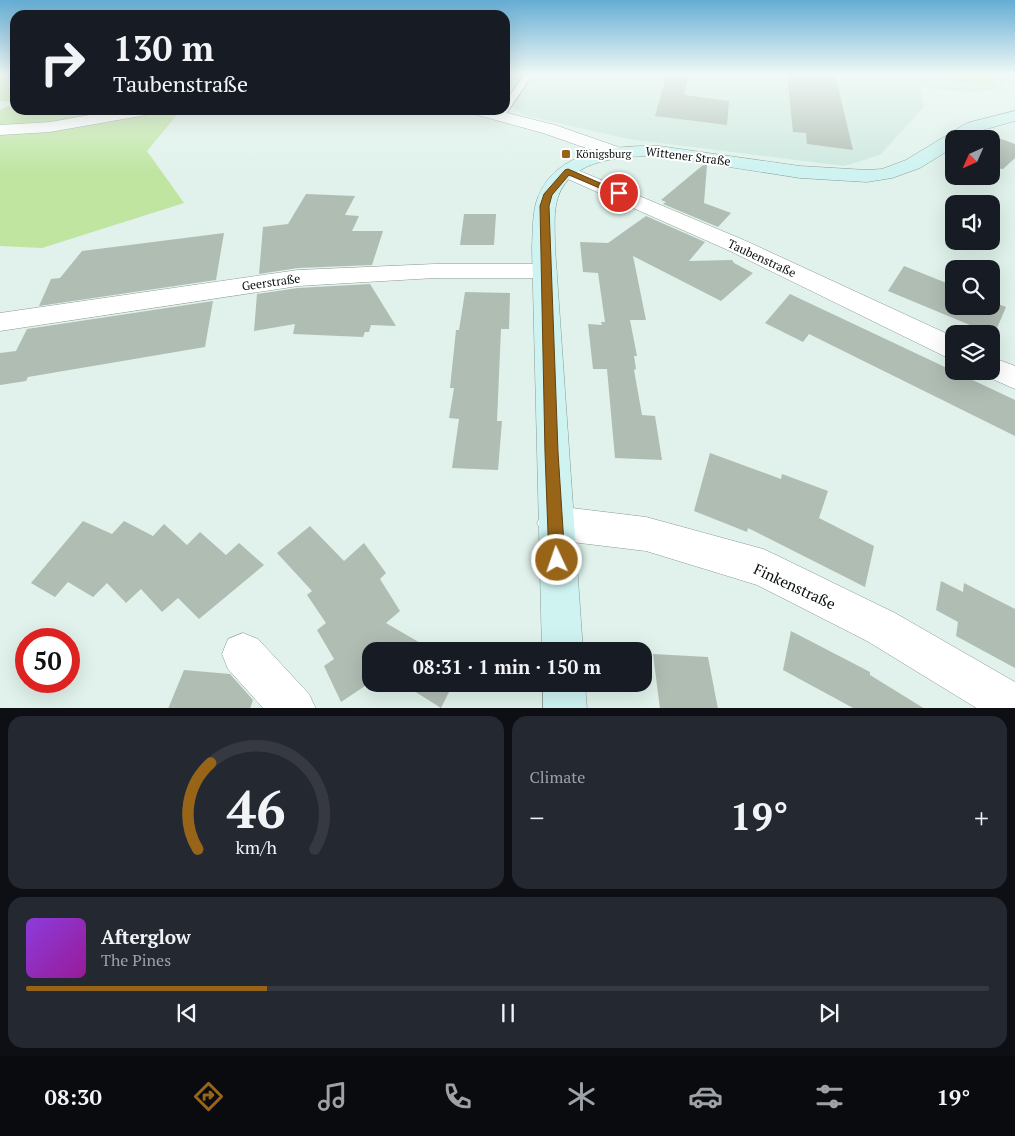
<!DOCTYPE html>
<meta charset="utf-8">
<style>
:root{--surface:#171b24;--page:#242831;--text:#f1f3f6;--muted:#9ea1a6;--line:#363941;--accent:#976418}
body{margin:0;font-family:"PT Serif",serif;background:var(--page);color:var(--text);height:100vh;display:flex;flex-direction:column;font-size:19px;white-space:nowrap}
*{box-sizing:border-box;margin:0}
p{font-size:16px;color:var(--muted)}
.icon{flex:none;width:28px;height:28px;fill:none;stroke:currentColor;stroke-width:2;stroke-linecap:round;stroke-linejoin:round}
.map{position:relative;height:708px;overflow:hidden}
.panel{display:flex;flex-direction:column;gap:8px;padding:8px;background:#0d0f14;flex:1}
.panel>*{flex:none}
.hud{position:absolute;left:10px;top:10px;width:500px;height:105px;border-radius:15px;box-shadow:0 5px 20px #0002;background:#171b24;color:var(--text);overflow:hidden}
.needle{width:32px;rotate:225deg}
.buttons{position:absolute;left:945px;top:130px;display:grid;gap:10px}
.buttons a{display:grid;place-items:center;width:55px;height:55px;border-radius:10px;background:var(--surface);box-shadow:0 5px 20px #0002;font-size:25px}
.speed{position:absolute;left:15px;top:628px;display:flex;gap:10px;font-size:25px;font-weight:700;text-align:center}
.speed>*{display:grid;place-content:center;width:65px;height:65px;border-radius:50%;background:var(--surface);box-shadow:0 5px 20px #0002;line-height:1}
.speed .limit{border:8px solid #d22;background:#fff;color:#111}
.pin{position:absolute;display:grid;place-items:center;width:42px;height:42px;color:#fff;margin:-21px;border:2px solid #fff;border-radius:50%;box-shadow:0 1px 5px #0007}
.me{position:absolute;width:55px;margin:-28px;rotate:357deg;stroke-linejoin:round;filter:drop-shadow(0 0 4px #0008)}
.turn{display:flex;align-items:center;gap:18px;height:105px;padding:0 20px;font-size:22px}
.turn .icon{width:65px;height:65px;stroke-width:2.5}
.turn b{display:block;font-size:35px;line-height:42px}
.big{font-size:38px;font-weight:600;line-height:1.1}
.panel .widget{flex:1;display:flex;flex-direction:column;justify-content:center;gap:8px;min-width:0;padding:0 18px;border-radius:15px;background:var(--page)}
.panel .dial{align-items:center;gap:0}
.dial svg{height:130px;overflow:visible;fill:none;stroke:var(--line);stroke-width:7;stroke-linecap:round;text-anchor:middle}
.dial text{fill:var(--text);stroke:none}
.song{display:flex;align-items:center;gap:15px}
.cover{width:60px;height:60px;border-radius:8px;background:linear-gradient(135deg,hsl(270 70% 55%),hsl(300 70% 35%))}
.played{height:5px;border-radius:2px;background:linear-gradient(90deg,var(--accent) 25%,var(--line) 25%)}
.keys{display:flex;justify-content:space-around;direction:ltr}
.heat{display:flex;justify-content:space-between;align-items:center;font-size:28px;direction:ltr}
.panel .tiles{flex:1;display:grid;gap:8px;grid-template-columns:1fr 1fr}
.widget:last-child{grid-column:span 2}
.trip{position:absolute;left:362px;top:642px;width:290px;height:50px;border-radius:15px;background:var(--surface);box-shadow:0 5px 20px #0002;font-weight:600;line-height:50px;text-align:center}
.tabs{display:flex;height:80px;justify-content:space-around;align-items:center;background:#090b0e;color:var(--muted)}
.tabs .icon{width:35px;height:35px}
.tabs .active{color:var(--accent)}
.tabs b{font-size:22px;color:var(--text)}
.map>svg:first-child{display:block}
</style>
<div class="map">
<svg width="1015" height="709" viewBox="0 0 1015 709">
<rect width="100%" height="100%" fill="#e0f2eb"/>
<path fill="#cde8de" d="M 505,74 L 999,74 L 1004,86 L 978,93 L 920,87 L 924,107 L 880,155 L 844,166 L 628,139 L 523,115 L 505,100 Z"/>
<path fill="#bfe5a1" d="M 0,74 L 15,74 L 15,102 L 0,101 Z
M 950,74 L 987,74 L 995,85 L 954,81 Z
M 15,103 L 15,110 L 181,110 L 147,151 L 184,203 L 42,248 L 0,246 L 0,110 Z"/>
<path fill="#b0bdb3" d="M 667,74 L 689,74 L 684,95 L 729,101 L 727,125 L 655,116 Z
M 787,74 L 835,74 L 853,150 L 807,144 L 806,133 L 793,132 Z
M 996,137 L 1015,144 L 1015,158 L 1003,169 L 991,168 L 991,141 Z
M 703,165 L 707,165 L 704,203 L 731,213 L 718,227 L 663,204 L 666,202 L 661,200 Z
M 306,194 L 355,196 L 345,215 L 359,216 L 352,231 L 383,231 L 372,265 L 298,268 L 259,274 L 263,227 L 288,224 Z
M 464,214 L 496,214 L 494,245 L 460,245 Z
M 646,216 L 705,242 L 689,261 L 732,260 L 734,263 L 753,273 L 721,301 L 633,256 L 646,320 L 630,320 L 637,356 L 634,356 L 636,369 L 634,370 L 642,415 L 655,416 L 662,460 L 615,458 L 607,369 L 593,369 L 588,324 L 602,325 L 601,322 L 605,322 L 598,273 L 583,272 L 580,242 L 608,243 Z
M 224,233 L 216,280 L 39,306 L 51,279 L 60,278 L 82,251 Z
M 904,266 L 954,286 L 954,306 L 991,306 L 991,301 L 1006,307 L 994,335 L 888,291 Z
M 370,284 L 396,326 L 371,325 L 369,332 L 365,332 L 363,337 L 293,334 L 295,324 L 254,331 L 257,294 L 298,288 Z
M 465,292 L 510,293 L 509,329 L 501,329 L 497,421 L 502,421 L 498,470 L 452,468 L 459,419 L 449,418 L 454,388 L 450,388 L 456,330 L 459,330 Z
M 790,294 L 1015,400 L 1015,436 L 809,334 L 803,342 L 765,323 Z
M 213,301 L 205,347 L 28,377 L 26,381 L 0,385 L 0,353 L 16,351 L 27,329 Z
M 710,453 L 781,479 L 782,474 L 828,491 L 819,518 L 874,546 L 865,587 L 748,528 L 747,532 L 694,511 Z
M 83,521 L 112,534 L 124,521 L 153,536 L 164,524 L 187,545 L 200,532 L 226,555 L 239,543 L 264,565 L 199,619 L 178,598 L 162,612 L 141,589 L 126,603 L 107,583 L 93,597 L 68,582 L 55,597 L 31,583 Z
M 310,526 L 344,561 L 364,543 L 386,573 L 380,579 L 400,611 L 386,623 L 434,651 L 371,651 L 371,682 L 341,702 L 324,666 L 334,659 L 317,630 L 326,623 L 307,595 L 312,591 L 277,553 Z
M 941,581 L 963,592 L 964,583 L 1015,609 L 1015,668 L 956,636 L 958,622 L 936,610 Z
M 791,631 L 870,672 L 870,675 L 925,709 L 855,709 L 783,670 Z
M 653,654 L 708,657 L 718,709 L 660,709 Z
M 184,670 L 230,674 L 253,700 L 250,709 L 168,709 Z
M 403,684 L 453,684 L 441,708 Z"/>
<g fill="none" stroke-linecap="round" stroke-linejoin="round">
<g stroke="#8a9b95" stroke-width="2">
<path id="service" d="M 525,74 L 533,74 L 503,118 L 497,118 L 495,116 L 500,110 L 505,110 L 505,102 Z"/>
</g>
<g stroke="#8a9b95" stroke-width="1">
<path id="minor" d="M 118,110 L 154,110 L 152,113 L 146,115 L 50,132 L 0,135 L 0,125 L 50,122 Z
M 468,110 L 495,110 L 555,125 L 621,148 L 624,152 L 621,156 L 615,157 L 609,156 L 543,133 L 470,113 Z
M 568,166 L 746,241 L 954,337 L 954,359 L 944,356 L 730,251 L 561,176 L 558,172 L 561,168 Z
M 435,264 L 545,264 L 553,266 L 557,271 L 553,276 L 545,278 L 435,278 L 298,286 L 0,331 L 0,313 L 298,270 Z
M 991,357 L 1015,366 L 1015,389 L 981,374 L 979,371 L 991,371 Z
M 555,506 L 646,517 L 763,549 L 776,555 L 895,613 L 1015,682 L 1015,709 L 978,709 L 867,641 L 757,585 L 646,551 L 555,540 L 543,535 L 537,523 L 543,511 Z
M 243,633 L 258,639 L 309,694 L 316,709 L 264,709 L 228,669 L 222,654 L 228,639 Z"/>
</g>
<g stroke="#8a9b95" stroke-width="1">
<path id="secondary" d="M 1015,111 L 1015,121 L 979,131 L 966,139 L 954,139 L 954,147 L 920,168 L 892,178 L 867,182 L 800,178 L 659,156 C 625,156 571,158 558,197 C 553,212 555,230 555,247 L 583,651 L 542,651 L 532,247 C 533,230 532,212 538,197 C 556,150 616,145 659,146 L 800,166 L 867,170 L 882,169 L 906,160 L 967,123 Z
M 543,684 L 585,684 L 587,709 L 543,709 Z"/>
</g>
<use href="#service" fill="#fff" fill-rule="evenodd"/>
<use href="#minor" fill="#fff" fill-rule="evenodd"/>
<use href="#secondary" fill="#cef3f1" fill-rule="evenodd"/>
</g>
<linearGradient id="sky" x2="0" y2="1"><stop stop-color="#65add4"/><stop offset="0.43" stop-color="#f1f9f6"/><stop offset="1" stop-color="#f1f9f6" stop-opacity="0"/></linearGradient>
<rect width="1015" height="173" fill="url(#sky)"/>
<path fill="#976418" stroke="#624110" d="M 568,169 L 623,193 L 616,195 L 569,175 L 552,195 L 549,206 L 558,452 L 565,560 L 563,565 L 557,568 L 552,565 L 549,560 L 545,452 L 540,206 L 544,194 L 565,170 Z"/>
<rect fill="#976418" stroke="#fff" stroke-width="2" x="561" y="149" width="10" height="10" rx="2.5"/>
<g text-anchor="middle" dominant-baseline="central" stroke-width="4" stroke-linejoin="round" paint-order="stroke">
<g font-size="11" fill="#0b110f" stroke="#fff" text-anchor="start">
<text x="576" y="154">Königsburg</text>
</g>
<g font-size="12" fill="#0b110f" stroke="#fff">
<text transform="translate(688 156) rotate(7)">Wittener Straße</text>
<text transform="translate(762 258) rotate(25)">Taubenstraße</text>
<text transform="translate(271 282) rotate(-8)">Geerstraße</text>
</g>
<g font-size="15" fill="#0b110f" stroke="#fff">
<text transform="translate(795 586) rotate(25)">Finkenstraße</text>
</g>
</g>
</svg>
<div class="buttons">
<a><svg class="needle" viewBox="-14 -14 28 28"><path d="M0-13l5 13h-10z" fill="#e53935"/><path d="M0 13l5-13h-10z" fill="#9ea1a6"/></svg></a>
<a><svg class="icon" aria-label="sound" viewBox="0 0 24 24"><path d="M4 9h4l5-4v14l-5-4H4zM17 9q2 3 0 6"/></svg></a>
<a><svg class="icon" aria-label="search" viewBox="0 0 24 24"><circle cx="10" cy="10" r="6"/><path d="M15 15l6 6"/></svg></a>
<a><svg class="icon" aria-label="layers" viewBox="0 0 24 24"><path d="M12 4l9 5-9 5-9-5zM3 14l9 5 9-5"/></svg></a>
</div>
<div class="speed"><div class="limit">50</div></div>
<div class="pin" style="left:619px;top:193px;background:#d93025"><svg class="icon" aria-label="arrive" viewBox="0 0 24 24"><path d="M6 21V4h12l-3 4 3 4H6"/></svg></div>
<svg class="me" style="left:557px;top:560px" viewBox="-20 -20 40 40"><circle r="17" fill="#976418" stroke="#fff" stroke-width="3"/><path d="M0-11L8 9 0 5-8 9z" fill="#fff"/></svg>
<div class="trip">08:31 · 1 min · 150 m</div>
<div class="hud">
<div class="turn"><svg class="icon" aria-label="right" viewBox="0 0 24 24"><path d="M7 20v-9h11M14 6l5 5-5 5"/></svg><div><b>130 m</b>Taubenstraße</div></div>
</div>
</div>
<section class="panel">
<div class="tiles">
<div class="widget dial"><svg viewBox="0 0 100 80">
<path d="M14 69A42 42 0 1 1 86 69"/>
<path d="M14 69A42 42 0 0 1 22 16" stroke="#976418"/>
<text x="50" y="56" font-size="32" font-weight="700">46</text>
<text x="50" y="72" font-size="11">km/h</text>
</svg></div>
<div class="widget"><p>Climate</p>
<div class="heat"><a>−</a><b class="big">19°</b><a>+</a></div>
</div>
<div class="widget">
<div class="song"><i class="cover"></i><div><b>Afterglow</b><p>The Pines</p></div></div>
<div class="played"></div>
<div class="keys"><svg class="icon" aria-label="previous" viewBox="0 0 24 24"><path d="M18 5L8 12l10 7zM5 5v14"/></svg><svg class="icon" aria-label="pause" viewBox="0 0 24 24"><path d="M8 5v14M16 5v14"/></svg><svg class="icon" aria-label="next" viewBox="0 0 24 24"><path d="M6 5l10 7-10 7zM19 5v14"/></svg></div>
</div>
</div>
</section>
<nav class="tabs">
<b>08:30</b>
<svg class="icon active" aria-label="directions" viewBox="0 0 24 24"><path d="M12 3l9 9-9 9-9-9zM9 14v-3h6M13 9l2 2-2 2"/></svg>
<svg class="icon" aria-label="music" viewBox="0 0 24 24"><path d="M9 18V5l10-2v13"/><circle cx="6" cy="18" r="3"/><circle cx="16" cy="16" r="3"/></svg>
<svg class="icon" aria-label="phone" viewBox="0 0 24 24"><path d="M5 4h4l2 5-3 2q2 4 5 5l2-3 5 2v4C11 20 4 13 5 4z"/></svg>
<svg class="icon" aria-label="climate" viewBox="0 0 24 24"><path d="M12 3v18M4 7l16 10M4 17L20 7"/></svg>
<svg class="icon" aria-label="car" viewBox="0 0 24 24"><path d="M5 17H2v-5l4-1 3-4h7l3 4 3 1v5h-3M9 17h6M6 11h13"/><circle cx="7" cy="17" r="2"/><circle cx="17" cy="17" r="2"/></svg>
<svg class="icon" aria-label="filters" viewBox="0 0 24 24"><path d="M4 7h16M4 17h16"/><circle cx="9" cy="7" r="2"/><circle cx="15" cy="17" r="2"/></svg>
<b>19°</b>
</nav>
